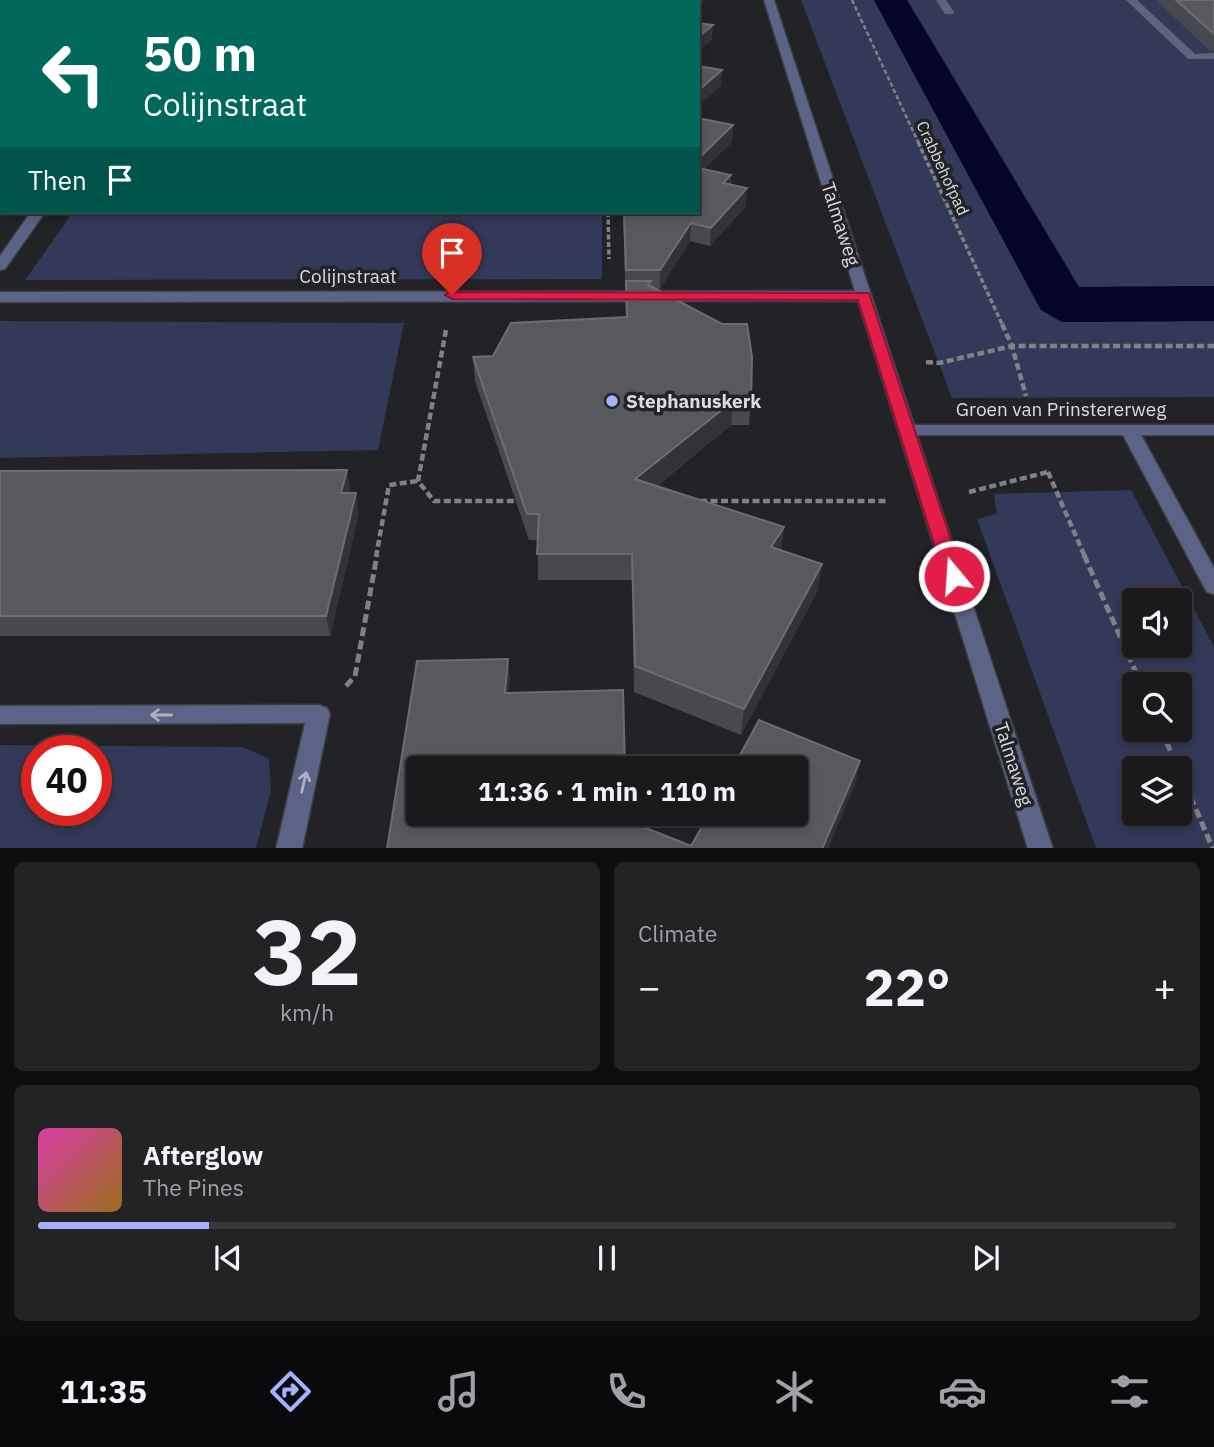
<!DOCTYPE html>
<meta charset="utf-8">
<style>
:root{--surface:#1a1a1d;--page:#232326;--text:#f1f3f6;--muted:#9fa1a4;--line:#38383b;--accent:#a3b2fd}
body{margin:0;font-family:"IBM Plex Sans",sans-serif;background:var(--page);color:var(--text);height:100vh;display:flex;flex-direction:column;font-size:26px;white-space:nowrap}
*{box-sizing:border-box;margin:0}
p{font-size:23px;color:var(--muted)}
.icon{flex:none;width:38px;height:38px;fill:none;stroke:currentColor;stroke-width:2;stroke-linecap:round;stroke-linejoin:round}
.map{position:relative;height:848px;overflow:hidden}
.drawer{display:flex;flex-direction:column;gap:14px;padding:14px;background:#0e0e10;flex:1}
.drawer>*{flex:none}
.banner{position:absolute;left:0px;top:0px;width:700px;height:214px;box-shadow:0 4px 10px #0003,0 0 0 2px var(--line);background:#00695c;color:#fff;overflow:hidden}
.controls{position:absolute;left:1122px;top:588px;display:grid;gap:14px}
.controls a{display:grid;place-items:center;width:70px;height:70px;border-radius:7px;background:var(--surface);box-shadow:0 4px 10px #0003,0 0 0 2px var(--line);font-size:35px}
.speed{position:absolute;left:21px;top:735px;display:flex;gap:14px;font-size:35px;font-weight:700;text-align:center}
.speed>*{display:grid;place-content:center;width:91px;height:91px;border-radius:50%;background:var(--surface);box-shadow:0 4px 10px #0003,0 0 0 2px var(--line);line-height:1}
.speed .limit{border:10px solid #d22;background:#fff;color:#111}
.pin{position:absolute;display:grid;place-items:center;width:60px;height:60px;color:#fff;margin:-72px -30px;border-radius:50% 50% 50% 0;rotate:-45deg;box-shadow:0 0 7px #0007}
.pin .icon{rotate:45deg}
.me{position:absolute;width:77px;margin:-38px;rotate:342deg;stroke-linejoin:round;filter:drop-shadow(0 0 5px #0008)}
.turn{display:flex;align-items:center;gap:24px;height:147px;padding:0 28px;font-size:32px}
.turn .icon{width:91px;height:91px;stroke-width:2.5}
.turn b{display:block;font-size:49px;line-height:60px}
.then{display:flex;align-items:center;height:66px;padding:0 28px;background:#0003;gap:14px;font-size:26px}
.big{font-size:52px;font-weight:700;line-height:1.1}
.drawer .tile{flex:1;display:flex;flex-direction:column;justify-content:center;gap:10px;min-width:0;padding:0 24px;border-radius:10px;background:var(--page)}
.drawer .dial{align-items:center;gap:0}
.dial b{font-size:91px;line-height:1}
.song{display:flex;align-items:center;gap:21px}
.cover{width:84px;height:84px;border-radius:10px;background:linear-gradient(135deg,hsl(320 70% 55%),hsl(40 70% 35%))}
.played{height:7px;border-radius:4px;background:linear-gradient(90deg,var(--accent) 15%,var(--line) 15%)}
.keys{display:flex;justify-content:space-around;direction:ltr}
.heat{display:flex;justify-content:space-between;align-items:center;font-size:38px;direction:ltr}
.drawer .tiles{flex:1;display:grid;gap:14px;grid-template-columns:1fr 1fr}
.tile:last-child{grid-column:span 2}
.trip{position:absolute;left:406px;top:756px;width:402px;height:70px;border-radius:7px;background:var(--surface);box-shadow:0 4px 10px #0003,0 0 0 2px var(--line);font-weight:700;line-height:70px;text-align:center}
.tab-bar{display:flex;height:112px;justify-content:space-around;align-items:center;background:#0a0a0c;color:var(--muted)}
.tab-bar .icon{width:49px;height:49px}
.tab-bar .selected{color:var(--accent)}
.tab-bar b{font-size:32px;color:var(--text)}
.map>svg:first-child{display:block}
</style>
<div class="map">
<svg width="1214" height="849" viewBox="0 0 1214 849">
<rect width="100%" height="100%" fill="#222327"/>
<path fill="#333958" fill-rule="evenodd" d="M 801,0 L 874,0 L 1041,310 L 1062,322 L 1214,321 L 1214,397 L 952,398 Z
M 907,0 L 1214,0 L 1214,286 L 1079,287 Z
M 73,212 L 602,212 L 602,279 L 25,280 Z
M 0,321 L 404,323 L 378,450 L 0,458 Z
M 1131,490 L 1214,647 L 1214,848 L 1096,848 L 977,519 L 997,514 L 994,494 ZM 1134,600 L 1180,600 L 1180,646 L 1134,646 ZM 1134,684 L 1180,684 L 1180,730 L 1134,730 ZM 1180,768 L 1180,814 L 1134,814 L 1134,768 Z
M 0,745 L 243,747 L 269,759 L 271,790 L 256,848 L 0,848 ZM 37,751 L 96,751 L 96,810 L 37,810 Z"/>
<path fill="#050528" d="M 874,0 L 907,0 L 1079,287 L 1214,286 L 1214,321 L 1062,322 L 1041,310 Z"/>
<g fill="none" stroke-linecap="round" stroke-linejoin="round">
<g stroke="#3c3d41" stroke-width="3">
<path id="minor" d="M 764,0 L 774,0 L 914,425 L 1214,425 L 1214,435 L 1141,435 L 1214,568 L 1214,594 L 1207,592 L 1204,587 L 1123,435 L 917,435 L 1053,849 L 1028,849 L 858,301 L 0,302 L 0,292 L 855,291 Z
M 936,0 L 946,0 L 954,12 L 953,14 L 945,14 Z
M 1126,0 L 1137,0 L 1195,54 L 1214,53 L 1214,59 L 1188,59 Z
M 31,212 L 45,212 L 5,269 L 0,270 L 0,256 Z
M 319,705 L 327,708 L 330,714 L 302,849 L 276,849 L 305,723 L 0,724 L 0,706 Z"/>
</g>
<path stroke="#808184" stroke-width="2.5" stroke-dasharray="4.5 2.5" stroke-linecap="butt" d="M 852,0 L 919,144
M 175,2 L 177,0"/>
<path stroke="#808184" stroke-width="3.5" stroke-dasharray="5 2.5" stroke-linecap="butt" d="M 918,142 L 1003,326
M 608,212 L 609,259"/>
<path stroke="#808184" stroke-width="4.5" stroke-dasharray="7 3.5" stroke-linecap="butt" d="M 1002,324 L 1012,346 L 1026,396
M 446,330 L 418,481 L 434,501 L 520,501
M 926,362 L 939,363 L 1012,346 L 1214,346
M 1048,472 L 1085,557
M 969,492 L 1048,472
M 700,501 L 887,501
M 376,557 L 389,485 L 418,481"/>
<path stroke="#808184" stroke-width="5" stroke-dasharray="9 4.5" stroke-linecap="butt" d="M 1084,555 L 1141,684
M 346,686 L 355,676 L 377,555
M 1161,730 L 1178,768
M 1180,772 L 1213,849"/>
<use href="#minor" fill="#5b6387" fill-rule="evenodd"/>
</g>
<path fill="#48494e" d="M 0,0 L 145,0 L 143,2 L 2,2 L 2,135 L 0,135 Z
M 1156,0 L 1214,0 L 1214,51 L 1210,51 Z
M 698,118 L 733,125 L 732,142 L 704,169 L 731,175 L 731,184 L 746,206 L 710,246 L 690,241 L 660,289 L 654,289 L 751,400 L 749,425 L 731,425 L 657,486 L 784,527 L 781,550 L 818,590 L 741,735 L 634,692 L 632,580 L 538,580 L 538,540 L 529,540 L 475,381 L 473,357 L 493,356 L 626,317 L 623,212 L 698,212 Z
M 347,470 L 350,490 L 350,493 L 359,513 L 330,636 L 0,636 L 0,471 Z"/>
<path fill="#323338" d="M 123,0 L 145,0 L 143,2 L 121,2 Z
M 686,0 L 705,0 L 698,5 L 698,2 L 684,2 Z
M 713,25 L 712,40 L 698,52 L 698,37 Z
M 722,70 L 721,86 L 698,106 L 698,91 Z
M 733,125 L 732,142 L 698,175 L 698,159 Z
M 731,175 L 730,192 L 723,183 Z
M 747,188 L 746,206 L 710,246 L 711,228 Z
M 691,223 L 690,241 L 660,289 L 660,270 Z
M 733,401 L 731,425 L 634,504 L 635,479 Z
M 347,470 L 350,490 L 345,513 L 341,493 Z
M 356,493 L 359,513 L 330,636 L 326,616 Z
M 784,527 L 780,552 L 771,547 Z
M 822,564 L 818,590 L 741,735 L 744,709 Z
M 508,659 L 510,680 L 507,714 L 505,693 Z
M 860,761 L 856,782 L 828,849 L 822,849 Z"/>
<path fill="#58595d" stroke="#6c6d72" stroke-width="2" d="M 0,0 L 123,0 L 121,2 L 2,2 L 2,113 L 0,113 Z
M 519,0 L 686,0 L 684,2 L 519,2 Z
M 1176,0 L 1214,0 L 1214,34 Z
M 698,23 L 713,25 L 698,37 Z
M 698,66 L 722,70 L 698,91 Z
M 698,118 L 733,125 L 698,159 Z
M 698,168 L 731,175 L 723,183 L 747,188 L 711,228 L 691,223 L 660,270 L 626,270 L 624,212 L 698,212 Z
M 626,281 L 651,281 L 648,285 L 722,324 L 747,324 L 752,357 L 751,400 L 733,401 L 635,479 L 784,527 L 771,547 L 822,564 L 744,709 L 635,666 L 632,554 L 537,554 L 539,514 L 527,514 L 473,357 L 493,356 L 511,323 L 627,317 Z
M 347,470 L 341,493 L 356,493 L 326,616 L 0,616 L 0,471 Z
M 508,659 L 505,693 L 623,690 L 625,768 L 418,768 L 418,814 L 626,814 L 626,820 L 691,846 L 709,814 L 796,814 L 796,768 L 733,768 L 759,720 L 860,761 L 822,849 L 387,849 L 417,661 Z"/>
<defs><path id="oneway-shaft" d="M-6 0H5M1.5-3L5.5 0L1.5 3" fill="none" stroke-width="1.6" stroke-linecap="round" stroke-linejoin="round" transform="scale(1.75)"/></defs>
<g stroke="#aeb2c0">
<use href="#oneway-shaft" transform="translate(161 715) rotate(180)"/>
<use href="#oneway-shaft" transform="translate(304 782) rotate(-77)"/>
</g>
<path fill="#e11d48" stroke="#92132f" stroke-width="2" d="M 448,292 L 869,293 L 963,576 L 954,582 L 944,576 L 858,300 L 452,299 L 445,295 Z"/>
<circle fill="#a3b2fd" stroke="#222327" stroke-width="2.5" cx="612" cy="401" r="7"/>
<g text-anchor="middle" dominant-baseline="central" stroke-width="7" stroke-linejoin="round" paint-order="stroke">
<g font-size="16" fill="#dbdcde" stroke="#222327">
<text transform="translate(943 168) rotate(65)">Crabbehofpad</text>
</g>
<g font-size="19" fill="#dbdcde" stroke="#222327">
<text transform="translate(841 224) rotate(72)">Talmaweg</text>
<text x="348" y="276">Colijnstraat</text>
<text x="1061" y="409">Groen van Prinstererweg</text>
<text transform="translate(1014 764) rotate(72)">Talmaweg</text>
</g>
<g font-size="19" font-weight="bold" fill="#dbdcde" stroke="#222327" text-anchor="start">
<text x="626" y="401">Stephanuskerk</text>
</g>
</g>
</svg>
<div class="controls">
<a><svg class="icon" aria-label="sound" viewBox="0 0 24 24"><path d="M4 9h4l5-4v14l-5-4H4zM17 9q2 3 0 6"/></svg></a>
<a><svg class="icon" aria-label="search" viewBox="0 0 24 24"><circle cx="10" cy="10" r="6"/><path d="M15 15l6 6"/></svg></a>
<a><svg class="icon" aria-label="layers" viewBox="0 0 24 24"><path d="M12 4l9 5-9 5-9-5zM3 14l9 5 9-5"/></svg></a>
</div>
<div class="speed"><div class="limit">40</div></div>
<div class="pin" style="left:452px;top:295px;background:#d93025"><svg class="icon" aria-label="arrive" viewBox="0 0 24 24"><path d="M6 21V4h12l-3 4 3 4H6"/></svg></div>
<svg class="me" style="left:954px;top:576px" viewBox="-20 -20 40 40"><circle r="17" fill="#e11d48" stroke="#fff" stroke-width="3"/><path d="M0-11L8 9 0 5-8 9z" fill="#fff"/></svg>
<div class="trip">11:36 · 1 min · 110 m</div>
<div class="banner">
<div class="turn"><svg class="icon" aria-label="left" viewBox="0 0 24 24"><path d="M17 20v-9H6M10 6l-5 5 5 5"/></svg><div><b>50 m</b>Colijnstraat</div></div>
<div class="then">Then<svg class="icon" aria-label="arrive" viewBox="0 0 24 24"><path d="M6 21V4h12l-3 4 3 4H6"/></svg></div>
</div>
</div>
<section class="drawer">
<div class="tiles">
<div class="tile dial"><b>32</b><p>km/h</p></div>
<div class="tile"><p>Climate</p>
<div class="heat"><a>−</a><b class="big">22°</b><a>+</a></div>
</div>
<div class="tile">
<div class="song"><i class="cover"></i><div><b>Afterglow</b><p>The Pines</p></div></div>
<div class="played"></div>
<div class="keys"><svg class="icon" aria-label="previous" viewBox="0 0 24 24"><path d="M18 5L8 12l10 7zM5 5v14"/></svg><svg class="icon" aria-label="pause" viewBox="0 0 24 24"><path d="M8 5v14M16 5v14"/></svg><svg class="icon" aria-label="next" viewBox="0 0 24 24"><path d="M6 5l10 7-10 7zM19 5v14"/></svg></div>
</div>
</div>
</section>
<nav class="tab-bar">
<b>11:35</b>
<svg class="icon selected" aria-label="directions" viewBox="0 0 24 24"><path d="M12 3l9 9-9 9-9-9zM9 14v-3h6M13 9l2 2-2 2"/></svg>
<svg class="icon" aria-label="music" viewBox="0 0 24 24"><path d="M9 18V5l10-2v13"/><circle cx="6" cy="18" r="3"/><circle cx="16" cy="16" r="3"/></svg>
<svg class="icon" aria-label="phone" viewBox="0 0 24 24"><path d="M5 4h4l2 5-3 2q2 4 5 5l2-3 5 2v4C11 20 4 13 5 4z"/></svg>
<svg class="icon" aria-label="climate" viewBox="0 0 24 24"><path d="M12 3v18M4 7l16 10M4 17L20 7"/></svg>
<svg class="icon" aria-label="car" viewBox="0 0 24 24"><path d="M5 17H2v-5l4-1 3-4h7l3 4 3 1v5h-3M9 17h6M6 11h13"/><circle cx="7" cy="17" r="2"/><circle cx="17" cy="17" r="2"/></svg>
<svg class="icon" aria-label="filters" viewBox="0 0 24 24"><path d="M4 7h16M4 17h16"/><circle cx="9" cy="7" r="2"/><circle cx="15" cy="17" r="2"/></svg>
</nav>
